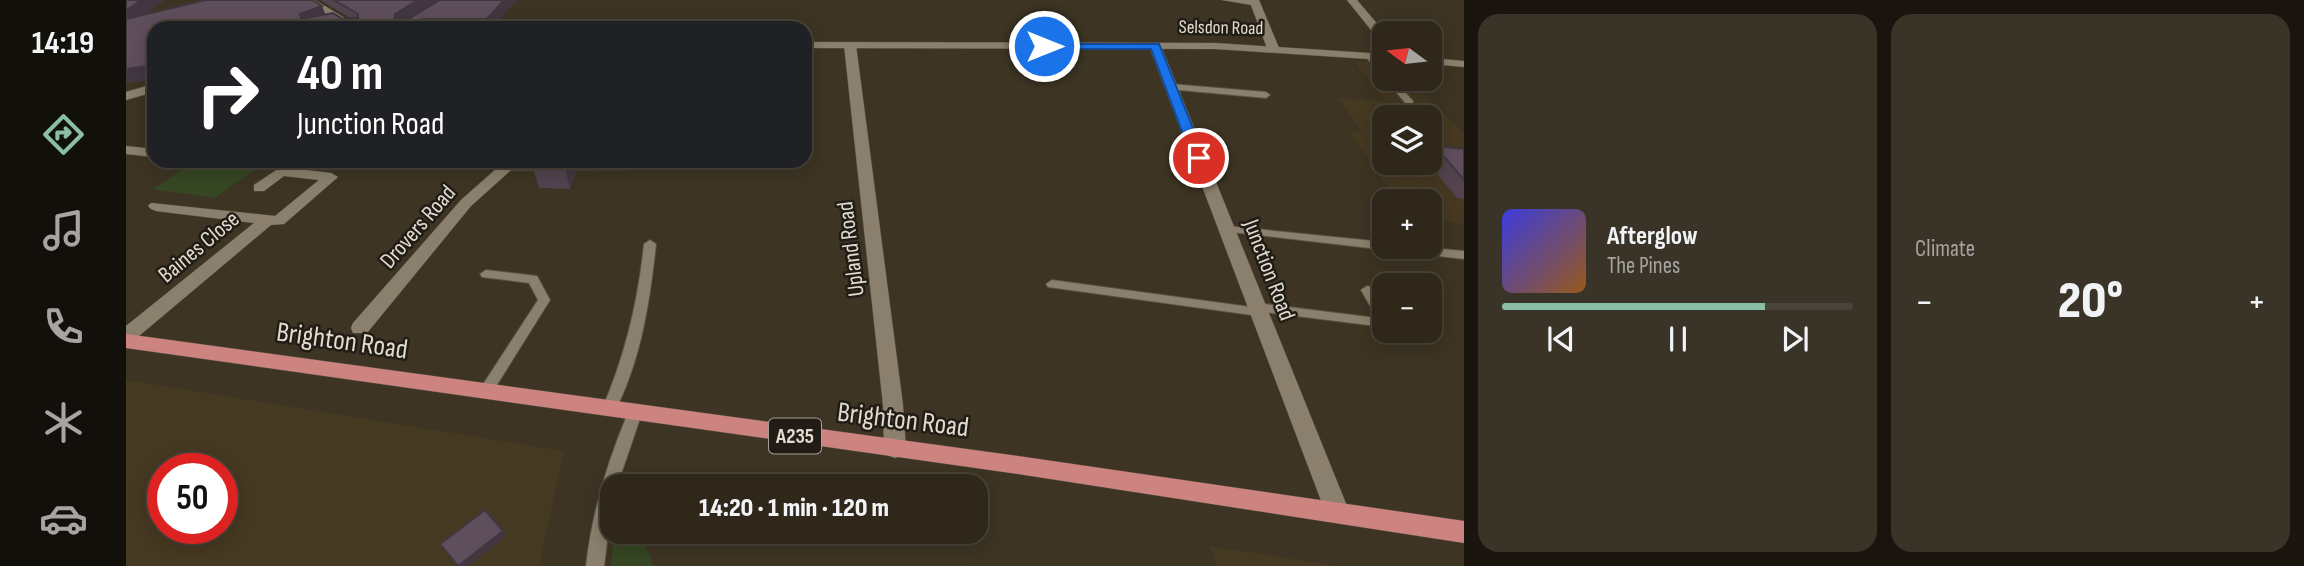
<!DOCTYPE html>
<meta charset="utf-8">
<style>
:root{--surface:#2e271a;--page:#3a3327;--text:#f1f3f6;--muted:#a7a5a2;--line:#494439;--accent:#8abfa5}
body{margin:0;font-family:"Sofia Sans Condensed",sans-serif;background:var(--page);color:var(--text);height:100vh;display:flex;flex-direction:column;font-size:26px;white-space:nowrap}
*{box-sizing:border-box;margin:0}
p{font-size:23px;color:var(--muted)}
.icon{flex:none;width:38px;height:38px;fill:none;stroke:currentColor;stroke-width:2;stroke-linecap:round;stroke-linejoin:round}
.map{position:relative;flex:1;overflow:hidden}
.details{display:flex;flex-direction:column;gap:14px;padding:14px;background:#19150e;width:840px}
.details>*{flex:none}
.guide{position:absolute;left:21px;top:21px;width:665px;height:147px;border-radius:21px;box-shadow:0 4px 18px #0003,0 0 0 2px var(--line);background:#202124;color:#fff;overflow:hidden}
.needle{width:46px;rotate:285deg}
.controls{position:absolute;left:1246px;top:21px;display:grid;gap:14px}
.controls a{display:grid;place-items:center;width:70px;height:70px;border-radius:14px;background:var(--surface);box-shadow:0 4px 18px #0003,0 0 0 2px var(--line);font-size:35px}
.speed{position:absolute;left:21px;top:453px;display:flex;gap:14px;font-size:35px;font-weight:700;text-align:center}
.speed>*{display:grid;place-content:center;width:91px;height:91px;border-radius:50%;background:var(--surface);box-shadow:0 4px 18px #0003,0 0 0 2px var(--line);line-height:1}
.speed .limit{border:10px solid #d22;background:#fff;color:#111}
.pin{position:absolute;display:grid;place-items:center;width:60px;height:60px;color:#fff;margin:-30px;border:4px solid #fff;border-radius:50%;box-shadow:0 2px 7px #0007}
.me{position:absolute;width:77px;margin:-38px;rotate:90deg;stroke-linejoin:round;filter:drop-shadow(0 0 5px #0008)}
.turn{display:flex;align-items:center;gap:24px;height:147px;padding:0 35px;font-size:32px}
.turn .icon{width:91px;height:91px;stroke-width:2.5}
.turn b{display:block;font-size:49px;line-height:60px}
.big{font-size:52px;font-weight:800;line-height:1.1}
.details .tile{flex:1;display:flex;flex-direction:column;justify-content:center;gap:10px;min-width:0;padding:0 24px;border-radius:21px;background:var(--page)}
.song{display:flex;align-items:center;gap:21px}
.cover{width:84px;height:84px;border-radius:10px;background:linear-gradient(135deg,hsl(240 70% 55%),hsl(30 70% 35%))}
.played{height:7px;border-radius:4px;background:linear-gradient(90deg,var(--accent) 75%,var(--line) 75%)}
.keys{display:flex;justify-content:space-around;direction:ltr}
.heat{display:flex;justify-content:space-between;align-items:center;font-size:38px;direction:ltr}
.details .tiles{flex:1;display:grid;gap:14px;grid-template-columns:repeat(2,1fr)}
.trip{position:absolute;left:474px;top:474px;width:388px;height:70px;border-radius:21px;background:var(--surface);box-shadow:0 4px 18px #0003,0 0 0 2px var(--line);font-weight:800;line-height:70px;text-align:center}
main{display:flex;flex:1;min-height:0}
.tab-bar{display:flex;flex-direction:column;width:126px;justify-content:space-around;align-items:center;background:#12100a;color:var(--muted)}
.tab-bar .icon{width:49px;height:49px}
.tab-bar .selected{color:var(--accent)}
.tab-bar b{font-size:32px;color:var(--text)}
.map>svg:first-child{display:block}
</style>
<main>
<nav class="tab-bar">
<b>14:19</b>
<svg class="icon selected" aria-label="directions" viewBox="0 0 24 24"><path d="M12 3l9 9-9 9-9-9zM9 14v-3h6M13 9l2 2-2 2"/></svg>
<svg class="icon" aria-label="music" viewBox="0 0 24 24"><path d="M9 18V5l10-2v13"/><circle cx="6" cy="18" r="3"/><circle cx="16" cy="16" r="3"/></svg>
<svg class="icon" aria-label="phone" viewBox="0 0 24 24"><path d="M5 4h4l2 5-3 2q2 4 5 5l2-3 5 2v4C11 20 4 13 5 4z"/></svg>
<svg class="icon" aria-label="climate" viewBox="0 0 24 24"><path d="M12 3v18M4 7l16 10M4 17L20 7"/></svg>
<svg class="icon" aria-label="car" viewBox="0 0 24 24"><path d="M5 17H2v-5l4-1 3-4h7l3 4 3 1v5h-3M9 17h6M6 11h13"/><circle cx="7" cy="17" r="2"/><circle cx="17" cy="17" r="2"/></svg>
</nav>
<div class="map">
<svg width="1338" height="566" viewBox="0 0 1338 566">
<rect width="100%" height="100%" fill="#3d3423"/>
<path fill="#463922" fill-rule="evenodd" d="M 1228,61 L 1258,63 L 1258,79 L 1284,79 L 1338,134 L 1338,224 L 1304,220 L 1304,201 L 1271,201 L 1223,131 L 1236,132 L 1212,98 L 1261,102 ZM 1258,117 L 1304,117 L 1304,163 L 1258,163 Z
M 0,380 L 438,451 L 413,566 L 0,566 ZM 37,469 L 96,469 L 96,528 L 37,528 Z
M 1083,546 L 1211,566 L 1091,566 Z"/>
<path fill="#364723" d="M 67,162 L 128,170 L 89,198 L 27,189 Z
M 488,532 L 513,532 L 528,566 L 485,566 Z"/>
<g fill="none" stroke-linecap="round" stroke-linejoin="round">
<g stroke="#595142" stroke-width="2">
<path id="lane" d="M 1241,54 L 1247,54 L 1258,68 L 1258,75 L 1255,75 L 1241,58 Z
M 1259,79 L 1267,79 L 1287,101 L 1287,105 L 1281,105 Z
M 1045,84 L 1140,92 L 1144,95 L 1140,98 L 1042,89 L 1042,85 Z
M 519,161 L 529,161 L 526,168 L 522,169 L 383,170 L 378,167 L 383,164 L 518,163 Z
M 1101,226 L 1258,242 L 1258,247 L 1294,247 L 1338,251 L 1338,259 L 1097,231 L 1095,229 L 1097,227 Z
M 524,240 L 530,244 C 524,301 515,361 488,413 L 483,415 L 478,413 L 476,409 C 499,356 512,302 518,244 Z
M 360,270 L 411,276 L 424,300 L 364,396 L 359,397 L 354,396 L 352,392 L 412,300 L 403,283 L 356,277 L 354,274 Z
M 926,280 L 1125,307 L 1131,303 L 1251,318 L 1235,290 L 1241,286 L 1245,287 L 1258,308 L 1258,327 L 1139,312 L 1133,316 L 922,287 L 920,284 Z
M 509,407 L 514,409 L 516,413 L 491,486 L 486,486 L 486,504 L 478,566 L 460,566 C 466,512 481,463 502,413 L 504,409 Z"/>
</g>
<g stroke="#595142" stroke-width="1">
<path id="street" d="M 1096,0 L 1133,0 L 1153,48 L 1151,50 L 1141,48 L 1125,5 Z
M 1221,0 L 1231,0 L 1259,33 L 1258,42 L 1254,41 Z
M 724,42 L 730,45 L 777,405 L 780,449 L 777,455 L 769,458 L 761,455 L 758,449 L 757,405 L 718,45 Z
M 1029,43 L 1035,46 L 1223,511 L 1219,518 L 1211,522 L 1203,518 L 1199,511 L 1023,46 Z
M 0,146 L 28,149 L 28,157 L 0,154 Z
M 379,161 L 395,161 L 345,206 L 241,333 L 227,333 L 225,328 L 227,323 L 335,200 Z
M 155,167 L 205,173 L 212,177 L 158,224 L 145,225 L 7,341 L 0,343 L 0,326 L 128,223 L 30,211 L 25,209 L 22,206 L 25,203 L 149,216 L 193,180 L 158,176 L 138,191 L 128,191 L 128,185 Z"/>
</g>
<g stroke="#595142" stroke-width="1">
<path id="secondary" d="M 177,0 L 189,0 L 235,28 L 222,28 Z
M 679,42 L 1089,43 L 1258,54 L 1258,60 L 1089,49 L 679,48 Z
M 1304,58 L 1338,61 L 1338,67 L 1304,64 Z
M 28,84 L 28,92 L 0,100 L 0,92 Z"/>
</g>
<g stroke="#595142" stroke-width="1">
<path id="primary" d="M 0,334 L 892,456 L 1338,521 L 1338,543 L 892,474 L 0,348 Z"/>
</g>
<use href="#lane" fill="#8b806d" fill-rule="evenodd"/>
<use href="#street" fill="#8b806d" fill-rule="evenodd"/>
<use href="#secondary" fill="#8b806d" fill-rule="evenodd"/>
<use href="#primary" fill="#cd8480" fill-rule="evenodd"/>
</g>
<path fill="#52434f" d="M 0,0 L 38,0 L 17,15 L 200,14 L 217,19 L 224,18 L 194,0 L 390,0 L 367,28 L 28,28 L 28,79 L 0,83 Z
M 1309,146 L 1338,149 L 1338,199 L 1331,198 L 1302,163 L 1304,163 L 1304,155 Z
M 411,161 L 448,161 L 450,172 L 444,189 L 413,188 L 407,168 Z"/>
<path fill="#423740" d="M 15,0 L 38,0 L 0,28 L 0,11 Z
M 292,0 L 314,0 L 274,26 L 269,18 L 269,14 Z
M 378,0 L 390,0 L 367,28 L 364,28 L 361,19 Z
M 196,6 L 201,18 L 175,19 L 174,14 Z
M 296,19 L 299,28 L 287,28 Z
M 28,65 L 28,79 L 0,83 L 0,69 Z
M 442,161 L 448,161 L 450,172 L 444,189 L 439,168 Z
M 377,531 L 380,536 L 342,566 L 332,566 Z"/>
<path fill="#5f4e5c" stroke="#423740" stroke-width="2" d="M 0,0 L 15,0 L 0,11 Z
M 80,0 L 187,0 L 196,6 L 174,14 L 175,19 L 207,13 L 217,19 L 232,18 L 232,14 L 208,0 L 292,0 L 269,14 L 269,18 L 284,18 L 314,0 L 378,0 L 361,19 L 296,19 L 287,28 L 28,28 L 28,65 L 0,69 L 0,19 Z
M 1309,146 L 1338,149 L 1338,180 Z
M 411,161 L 442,161 L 439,168 L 407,168 Z
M 359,510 L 377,531 L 332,566 L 314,544 Z"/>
<path fill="#1a73e8" stroke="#114b97" stroke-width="2" d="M 914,44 L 1033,44 L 1079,158 L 1077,161 L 1066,158 L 1025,49 L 918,49 Z"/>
<g text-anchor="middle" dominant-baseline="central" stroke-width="5" stroke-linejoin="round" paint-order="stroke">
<g font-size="19" fill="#e1dbd0" stroke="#211c15">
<text transform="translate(1095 28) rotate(1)">Selsdon Road</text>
</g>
<rect fill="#211c15" stroke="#a7a298" stroke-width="2" x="643" y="418.5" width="52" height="35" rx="5"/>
<g font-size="21" font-weight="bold" fill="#e1dbd0">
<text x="669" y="436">A235</text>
</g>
<g font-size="23" fill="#e1dbd0" stroke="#211c15">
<text transform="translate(292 227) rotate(-49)">Drovers Road</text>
<text transform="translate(73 247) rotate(-40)">Baines Close</text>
<text transform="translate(725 249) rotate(-97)">Upland Road</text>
<text transform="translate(1143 270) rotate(69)">Junction Road</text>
</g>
<g font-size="28" fill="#e1dbd0" stroke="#211c15">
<text transform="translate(216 341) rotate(8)">Brighton Road</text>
<text transform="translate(777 420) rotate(7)">Brighton Road</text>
</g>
</g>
</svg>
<div class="controls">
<a><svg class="needle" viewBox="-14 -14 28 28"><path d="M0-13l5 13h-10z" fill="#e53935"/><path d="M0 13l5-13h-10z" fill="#a7a5a2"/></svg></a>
<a><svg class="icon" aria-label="layers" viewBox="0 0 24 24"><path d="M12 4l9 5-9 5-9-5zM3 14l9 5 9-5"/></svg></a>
<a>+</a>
<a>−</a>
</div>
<div class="speed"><div class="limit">50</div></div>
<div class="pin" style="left:1073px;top:158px;background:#d93025"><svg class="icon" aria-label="arrive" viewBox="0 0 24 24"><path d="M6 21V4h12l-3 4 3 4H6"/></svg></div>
<svg class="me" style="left:918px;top:46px" viewBox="-20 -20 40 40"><circle r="17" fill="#1a73e8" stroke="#fff" stroke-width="3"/><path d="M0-11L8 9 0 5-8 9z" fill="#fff"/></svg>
<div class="trip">14:20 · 1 min · 120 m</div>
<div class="guide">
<div class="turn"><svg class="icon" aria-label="right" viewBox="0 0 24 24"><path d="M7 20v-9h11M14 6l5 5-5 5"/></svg><div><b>40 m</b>Junction Road</div></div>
</div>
</div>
<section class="details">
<div class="tiles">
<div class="tile">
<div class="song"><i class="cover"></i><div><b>Afterglow</b><p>The Pines</p></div></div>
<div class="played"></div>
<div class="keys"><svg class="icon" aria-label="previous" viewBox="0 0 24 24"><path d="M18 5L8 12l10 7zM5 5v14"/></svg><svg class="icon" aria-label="pause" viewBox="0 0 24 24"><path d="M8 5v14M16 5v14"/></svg><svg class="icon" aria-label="next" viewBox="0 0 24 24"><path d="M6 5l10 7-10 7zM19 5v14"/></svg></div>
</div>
<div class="tile"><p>Climate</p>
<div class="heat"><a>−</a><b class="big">20°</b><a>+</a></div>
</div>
</div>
</section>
</main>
